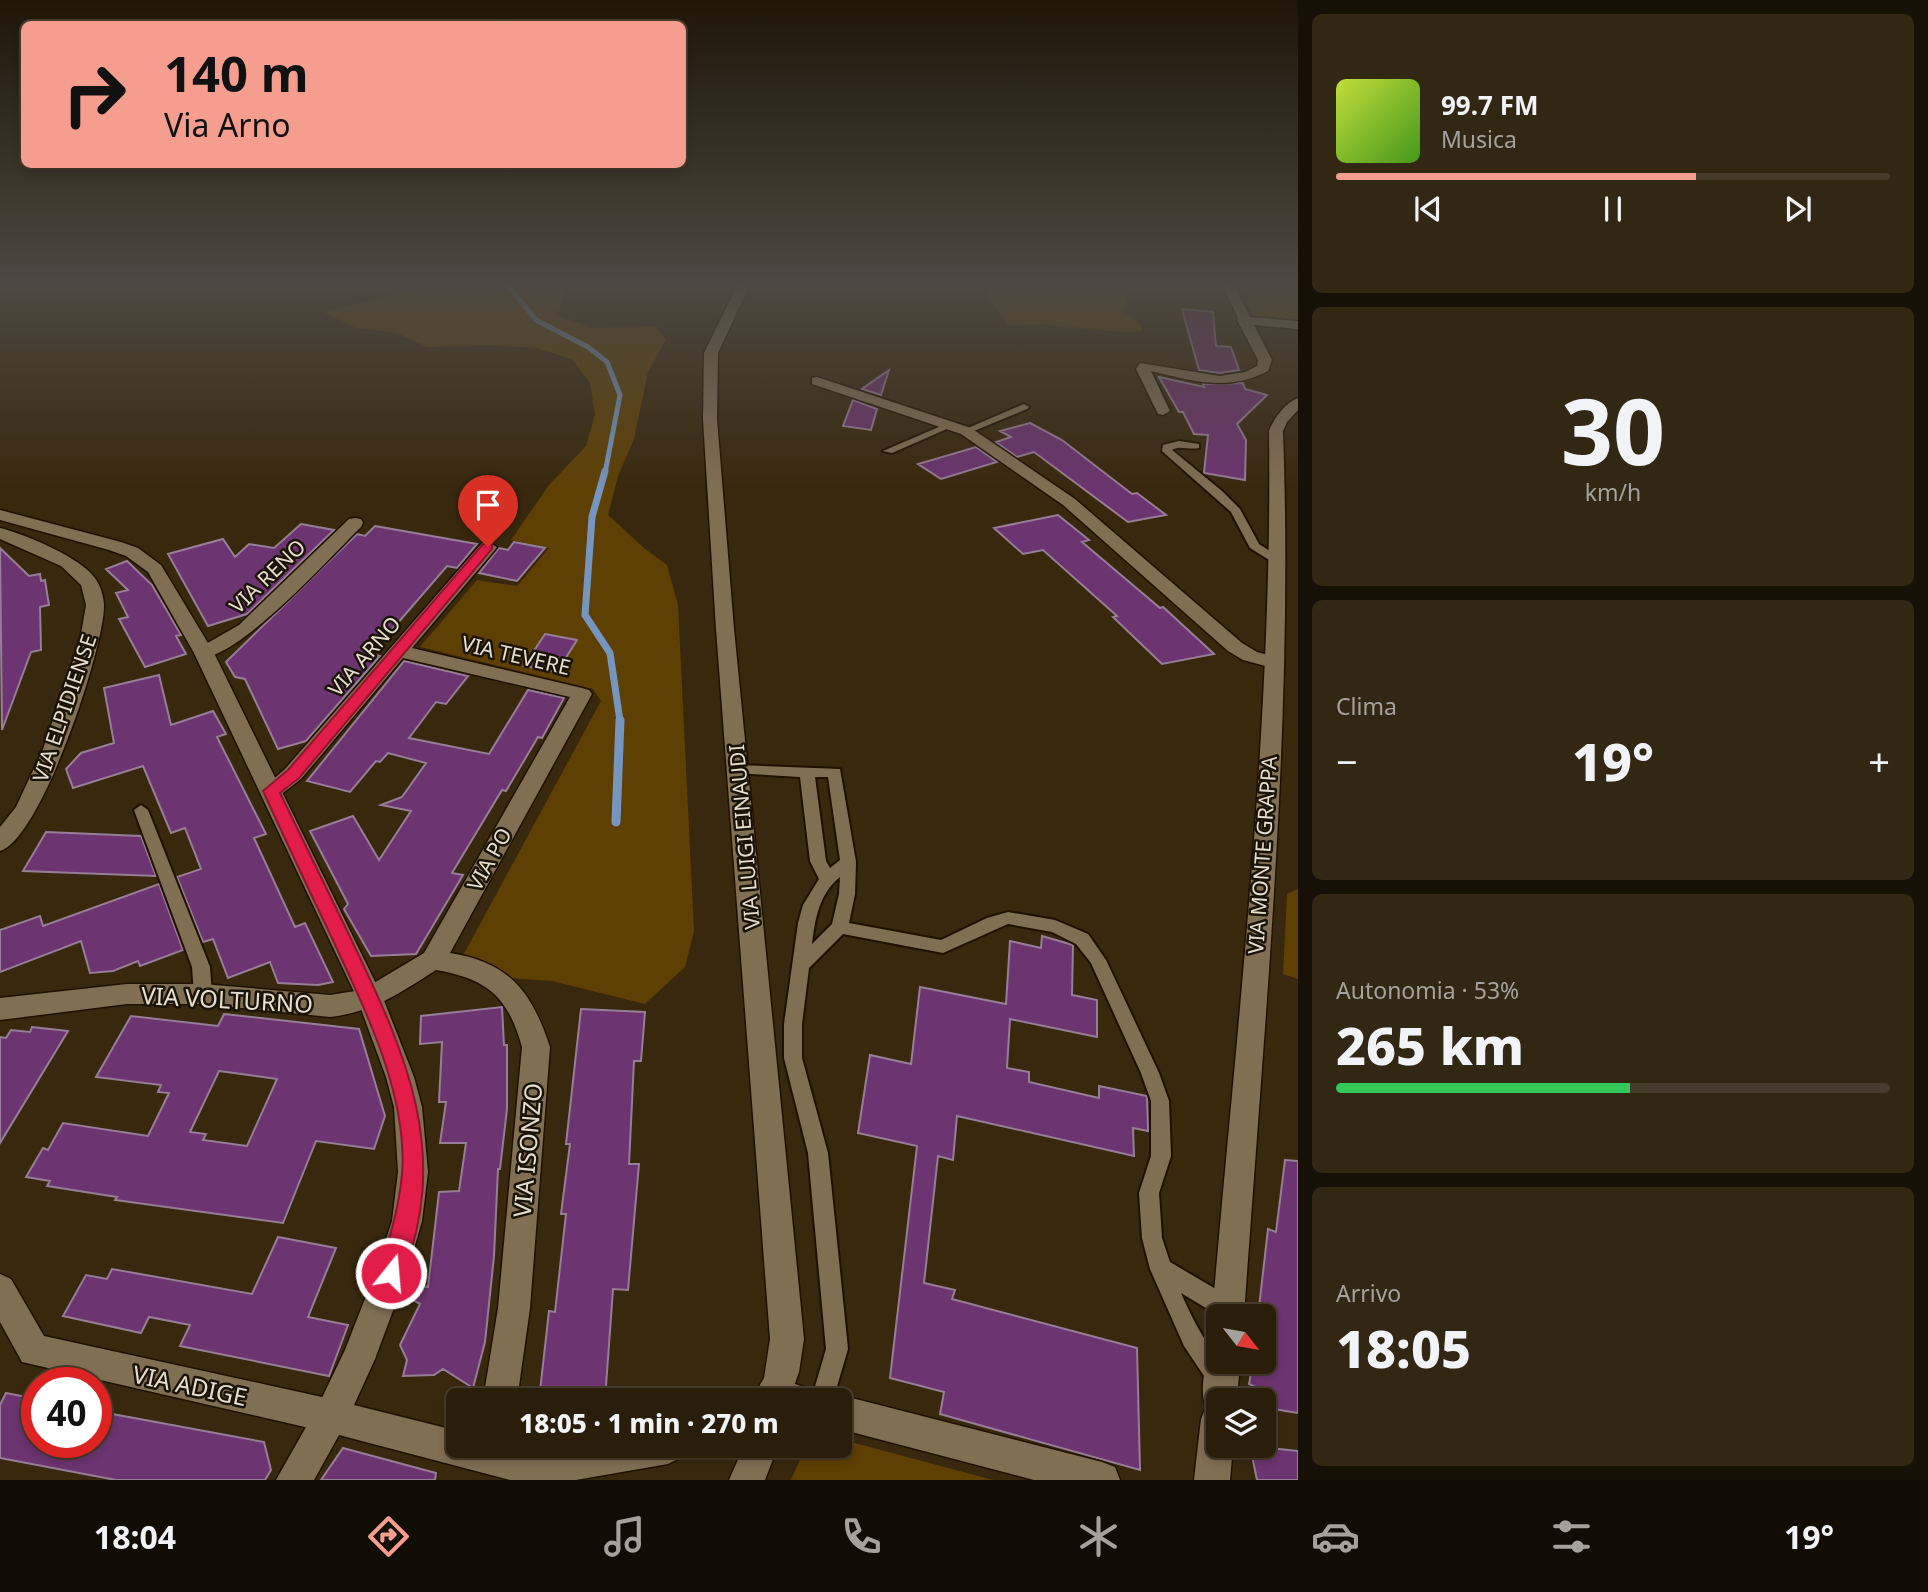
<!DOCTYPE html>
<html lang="it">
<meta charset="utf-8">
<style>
:root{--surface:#2a1e0a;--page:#322713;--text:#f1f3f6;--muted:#a5a29c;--line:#463c2b;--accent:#f59d8e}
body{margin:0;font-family:"Noto Sans",sans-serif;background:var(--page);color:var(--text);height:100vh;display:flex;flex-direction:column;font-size:26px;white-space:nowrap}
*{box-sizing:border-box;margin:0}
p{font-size:23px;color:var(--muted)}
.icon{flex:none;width:38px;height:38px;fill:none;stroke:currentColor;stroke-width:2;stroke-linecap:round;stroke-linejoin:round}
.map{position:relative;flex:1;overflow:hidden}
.panel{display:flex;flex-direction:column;gap:14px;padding:14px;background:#171006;width:630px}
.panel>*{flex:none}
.hud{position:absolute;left:21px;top:21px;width:665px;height:147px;border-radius:10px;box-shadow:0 4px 10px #0003,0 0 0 2px var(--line);background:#f59d8e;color:#111;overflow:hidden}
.needle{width:46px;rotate:121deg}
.controls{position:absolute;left:1206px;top:1304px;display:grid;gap:14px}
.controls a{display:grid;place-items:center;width:70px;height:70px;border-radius:10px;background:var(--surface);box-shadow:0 4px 10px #0003,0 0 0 2px var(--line);font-size:35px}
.speed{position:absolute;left:21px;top:1367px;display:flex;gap:14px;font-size:35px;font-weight:700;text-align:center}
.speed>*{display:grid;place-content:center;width:91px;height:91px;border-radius:50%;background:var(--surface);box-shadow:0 4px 10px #0003,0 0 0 2px var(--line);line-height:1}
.speed .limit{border:10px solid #d22;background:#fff;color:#111}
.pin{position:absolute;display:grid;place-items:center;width:60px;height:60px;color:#fff;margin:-72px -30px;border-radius:50% 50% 50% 0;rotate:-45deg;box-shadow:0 0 7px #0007}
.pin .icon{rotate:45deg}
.me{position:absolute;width:77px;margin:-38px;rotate:17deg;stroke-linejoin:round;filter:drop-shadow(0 0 5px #0008)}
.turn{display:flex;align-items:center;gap:24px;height:147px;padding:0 28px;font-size:32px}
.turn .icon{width:91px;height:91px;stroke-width:2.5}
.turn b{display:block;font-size:49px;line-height:60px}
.big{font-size:52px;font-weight:800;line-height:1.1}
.panel .widget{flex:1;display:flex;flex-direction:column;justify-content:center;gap:10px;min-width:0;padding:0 24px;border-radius:10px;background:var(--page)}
.panel .dial{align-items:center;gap:0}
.dial b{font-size:91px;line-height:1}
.song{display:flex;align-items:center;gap:21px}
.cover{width:84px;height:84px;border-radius:10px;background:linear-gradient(135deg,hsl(70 70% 55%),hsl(100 70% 35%))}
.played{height:7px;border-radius:4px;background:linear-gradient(90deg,var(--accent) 65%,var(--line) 65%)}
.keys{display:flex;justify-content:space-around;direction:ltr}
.heat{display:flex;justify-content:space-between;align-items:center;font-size:38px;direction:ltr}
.charge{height:10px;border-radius:5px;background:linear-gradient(90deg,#34c759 53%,var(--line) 0)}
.trip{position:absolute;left:446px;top:1388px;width:406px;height:70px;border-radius:10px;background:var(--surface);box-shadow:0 4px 10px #0003,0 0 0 2px var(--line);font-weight:800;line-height:70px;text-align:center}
.tab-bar{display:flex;height:112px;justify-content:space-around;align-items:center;background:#110c04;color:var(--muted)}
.tab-bar .icon{width:49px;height:49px}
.tab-bar .current{color:var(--accent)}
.tab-bar b{font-size:32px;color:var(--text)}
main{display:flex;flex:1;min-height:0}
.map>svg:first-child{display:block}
</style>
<main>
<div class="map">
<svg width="1298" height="1480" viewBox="0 0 1298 1480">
<rect width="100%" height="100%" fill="#38280e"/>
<path fill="#5f4004" d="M 415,284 L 567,284 L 557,316 L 595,328 L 656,326 L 666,340 L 648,372 L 634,439 L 618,476 L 608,515 L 644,548 L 667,565 L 678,605 L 694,931 L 685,967 L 645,1004 L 552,981 L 453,974 L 601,701 L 593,689 L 420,647 L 477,580 L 517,586 L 549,548 L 511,540 L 549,485 L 586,446 L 595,414 L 590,383 L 572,359 L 536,348 L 489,345 L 427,347 L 397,333 L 356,328 L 324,312 L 400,293 Z
M 981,284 L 1121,284 L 1126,295 L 1124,312 L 1139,322 L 1142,331 C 1097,335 1053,319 1007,326 Z
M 1242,284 L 1298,284 L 1298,322 L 1255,317 Z
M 1298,889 L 1298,979 L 1283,974 L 1287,894 Z
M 840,1439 L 993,1480 L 791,1480 C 807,1446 801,1446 840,1446 Z"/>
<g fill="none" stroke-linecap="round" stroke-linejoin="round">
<path stroke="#7696bf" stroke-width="5" d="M 511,284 L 511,289 L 536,320 L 588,347 L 607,362 L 620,395 L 605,473"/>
<path stroke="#7696bf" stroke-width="7" d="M 605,471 L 592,517 L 585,615 L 610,653 L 620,721"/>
<path stroke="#7696bf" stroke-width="9" d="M 616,822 L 620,720"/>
</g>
<path fill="#6c3470" stroke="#967e97" stroke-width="2" fill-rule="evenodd" d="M 1182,309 L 1213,312 L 1216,346 L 1231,347 L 1239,370 L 1220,373 L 1199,370 Z
M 889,370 L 881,395 L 862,389 Z
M 1159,377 L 1204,387 L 1203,384 L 1243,383 L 1245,389 L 1267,395 L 1237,424 L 1246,440 L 1245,480 L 1204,473 L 1208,435 L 1194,434 L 1183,412 L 1179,412 Z
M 853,400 L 877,409 L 871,430 L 843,426 Z
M 1030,423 L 1062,440 L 1132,494 L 1137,493 L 1166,515 L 1128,522 L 1034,452 L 1017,457 L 996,442 L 1011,437 L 1000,431 Z
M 976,447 L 997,462 L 941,479 L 918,464 Z
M 1058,515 L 1089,540 L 1082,542 L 1160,608 L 1163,607 L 1214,654 L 1162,664 L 1113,617 L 1117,616 L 1043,550 L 1023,554 L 994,528 Z
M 301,524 L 334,530 L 247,614 L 208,626 L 168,554 L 223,539 L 235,557 L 249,544 L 274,548 Z
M 375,526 L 477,544 L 457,568 L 447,566 L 371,654 L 380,656 L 306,741 L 278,749 L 245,679 L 235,677 L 226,662 L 357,534 L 365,536 Z
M 514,542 L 545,548 L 517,581 L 479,573 L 499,548 L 508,550 Z
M 0,548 L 29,576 L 40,574 L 41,581 L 45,580 L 49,605 L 40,607 L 41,650 L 31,652 L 2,730 Z
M 127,561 L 152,585 L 181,635 L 176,636 L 186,654 L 145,667 L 119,619 L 128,617 L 116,593 L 128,590 L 106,569 Z
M 545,634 L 577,640 L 557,672 L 524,666 Z
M 404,661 L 468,676 L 446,704 L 436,702 L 409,738 L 489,754 L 528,690 L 564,698 L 542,738 L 538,737 L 506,791 L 502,790 L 452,873 L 463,875 L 416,954 L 371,956 L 344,909 L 348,904 L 310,831 L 353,816 L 379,860 L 411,811 L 381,805 L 402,797 L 426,763 L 388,753 L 380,762 L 376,761 L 350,792 L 307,781 Z
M 159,675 L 171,725 L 213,711 L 226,734 L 217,737 L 266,834 L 254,838 L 295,927 L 305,923 L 333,982 L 318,985 L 278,983 L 270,962 L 228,978 L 213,939 L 203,942 L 177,877 L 201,869 L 185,828 L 171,833 L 143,766 L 73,788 L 66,769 L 81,753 L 114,743 L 104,688 Z
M 46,832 L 141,836 L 156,876 L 23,871 Z
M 159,884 L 183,950 L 140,966 L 138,961 L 113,971 L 90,973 L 81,941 L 0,972 L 0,930 L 40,916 L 43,926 Z
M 1042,936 L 1073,945 L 1072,995 L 1097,1000 L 1097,1037 L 1010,1019 L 1007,1068 L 1029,1072 L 1029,1082 L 1099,1098 L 1099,1086 L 1147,1096 L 1148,1131 L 1133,1128 L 1134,1156 L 957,1116 L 953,1160 L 938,1156 L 924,1283 L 955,1290 L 952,1299 L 1137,1348 L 1140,1470 L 940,1414 L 944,1392 L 890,1378 L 917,1146 L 858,1133 L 870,1055 L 911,1064 L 920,987 L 1006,1004 L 1010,941 L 1041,948 Z
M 502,1007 L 504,1045 L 507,1045 L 507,1109 L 500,1169 L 498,1169 L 494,1256 L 485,1342 L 473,1388 L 443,1369 L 434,1375 L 403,1376 L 407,1360 L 400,1345 L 420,1304 L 402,1294 L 406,1283 L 428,1287 L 439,1192 L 459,1191 L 466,1143 L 440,1143 L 446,1102 L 439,1102 L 442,1042 L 420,1044 L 421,1016 Z
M 581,1009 L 645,1012 L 641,1061 L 634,1061 L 629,1164 L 639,1164 L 628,1290 L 613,1289 L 605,1400 L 539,1400 L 549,1311 L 555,1312 L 566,1214 L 561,1214 L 570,1144 L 566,1144 Z
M 224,1014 L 359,1029 L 385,1116 L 374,1149 L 316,1141 L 283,1223 L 115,1200 L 117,1197 L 47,1186 L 50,1181 L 26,1177 L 43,1148 L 48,1150 L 63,1123 L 148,1136 L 169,1093 L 158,1092 L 161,1085 L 96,1077 L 131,1016 L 218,1026 ZM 219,1071 L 277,1079 L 247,1146 L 203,1140 L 206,1134 L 190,1132 Z
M 32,1027 L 68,1031 L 0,1143 L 0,1037 L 6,1038 L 11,1030 L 30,1032 Z
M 1285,1160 L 1298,1161 L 1298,1413 L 1267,1408 L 1263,1391 L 1249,1384 L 1253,1362 L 1264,1362 L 1264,1316 L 1258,1316 L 1268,1229 L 1276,1232 Z
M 278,1237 L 336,1248 L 308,1317 L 348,1325 L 329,1376 L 180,1346 L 190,1325 L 149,1317 L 141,1333 L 63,1316 L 86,1275 L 107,1279 L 112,1269 L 252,1294 Z
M 6,1393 L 37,1399 L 37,1442 L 96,1442 L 96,1411 L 264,1442 L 271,1470 L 265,1480 L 116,1480 L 0,1458 L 0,1405 Z
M 1250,1446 L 1298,1451 L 1298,1480 L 1257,1480 Z
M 343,1448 L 436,1473 L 435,1480 L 321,1480 Z"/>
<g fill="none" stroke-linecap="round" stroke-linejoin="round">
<path stroke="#52432b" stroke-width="14" stroke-dasharray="14 7" stroke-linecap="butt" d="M 1233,284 L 1298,292"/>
<g stroke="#1f1100" stroke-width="4">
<path id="service" d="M 0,284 L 7,284 L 0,291 Z
M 1024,404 L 1029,407 L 1027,409 L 969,433 L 961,431 Z
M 948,423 L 956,425 L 892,453 L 883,451 Z
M 1179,441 L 1199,444 L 1199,448 C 1189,450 1179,445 1172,450 L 1222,491 L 1240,509 L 1259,544 L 1282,559 L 1282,563 L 1274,563 L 1250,548 L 1231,512 L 1162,451 L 1163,445 Z
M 739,765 L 840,769 L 856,862 L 855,894 L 849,923 L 941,940 L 987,918 L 1008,912 L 1055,920 L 1088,934 L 1106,960 L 1159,1073 L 1169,1101 L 1171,1156 L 1159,1193 L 1162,1238 L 1170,1262 L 1236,1301 L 1239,1309 L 1236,1316 L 1219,1316 L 1181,1293 C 1189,1311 1197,1328 1208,1344 C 1216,1356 1224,1363 1229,1377 L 1226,1385 L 1218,1388 L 1210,1385 L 1184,1346 L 1150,1269 L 1142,1238 L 1139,1193 L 1151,1156 L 1151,1101 L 1141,1073 L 1091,963 L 1076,944 L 1052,932 L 1008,924 L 943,953 L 843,934 L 809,968 L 802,1024 L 802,1058 L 828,1153 L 848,1349 L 833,1400 L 811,1400 L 826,1349 L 808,1153 L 784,1058 L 784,1024 L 798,923 L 803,905 L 819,879 L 810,861 L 800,777 L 734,773 L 732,770 ZM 815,777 L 828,777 L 840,860 L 830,868 L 826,861 ZM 840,877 L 839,894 L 832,924 L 812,944 C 815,919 819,894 840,877 Z
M 141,805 L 148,810 L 210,967 L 212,994 L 209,999 L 203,1001 L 197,999 L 194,994 L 192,967 L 134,810 Z"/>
</g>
<g stroke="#1f1100" stroke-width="3">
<path id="minor" d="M 1222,284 L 1234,284 L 1250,317 L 1298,321 L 1298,329 L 1254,325 L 1272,360 L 1268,371 C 1229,392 1192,381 1151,371 L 1170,411 L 1163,415 L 1158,414 L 1136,369 L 1140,363 L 1220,376 L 1245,372 L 1257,366 L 1258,360 L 1237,320 L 1238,318 Z
M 817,377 L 971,428 L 1075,499 L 1242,643 L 1257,652 L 1280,658 L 1283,662 L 1273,668 L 1243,660 L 1228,651 L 1063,505 L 961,434 L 812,384 L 812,378 Z
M 355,518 L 361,519 L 363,523 L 361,527 C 334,553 233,666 197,657 L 194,653 L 197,649 L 239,625 L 349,519 Z
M 488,542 L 497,547 L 494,551 L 412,648 L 582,688 L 589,690 L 592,694 L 450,953 C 509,962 532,992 550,1047 L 530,1308 L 517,1400 L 483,1400 L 498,1308 L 522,1047 C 508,997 488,979 436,970 C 400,993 373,1012 330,1017 L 203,1004 L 127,1004 L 0,1020 L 0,998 L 127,984 L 203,984 L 330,995 L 362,990 L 424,953 L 570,697 L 403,658 L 301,779 L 279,796 L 271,798 L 263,796 L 260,791 L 285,769 L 482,543 Z
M 0,1274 L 11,1279 L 44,1336 L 331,1399 L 343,1404 L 348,1416 L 343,1428 L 331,1433 L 22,1362 L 0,1322 Z
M 774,1377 L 807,1388 L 812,1400 L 756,1400 L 762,1382 Z
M 840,1395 L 1102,1462 L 1115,1467 L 1120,1480 L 1034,1480 L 840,1429 L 840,1400 L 828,1400 Z
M 744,1446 L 778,1446 L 765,1480 L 729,1480 Z"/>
</g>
<g stroke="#1f1100" stroke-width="3">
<path id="tertiary" d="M 738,284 L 750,284 L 718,353 L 717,419 L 734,629 L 804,1339 L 799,1372 L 789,1400 L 751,1400 L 764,1378 L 770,1339 L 716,629 L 703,419 L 704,353 Z
M 1298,398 L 1298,410 L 1287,422 L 1283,431 C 1294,726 1264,1022 1244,1316 L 1218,1316 L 1218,1328 L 1212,1316 C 1237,1022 1273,726 1269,431 C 1274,418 1285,403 1298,398 Z
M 0,510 L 121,542 L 138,548 L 161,565 L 214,653 L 383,998 L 414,1077 L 422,1107 L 428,1172 L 422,1221 L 407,1273 L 375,1359 L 354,1405 L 458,1431 L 458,1446 L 514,1446 L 532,1450 L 570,1446 L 685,1446 L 680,1458 L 668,1464 L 576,1480 L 510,1480 L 339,1435 L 314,1480 L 276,1480 L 319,1404 L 345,1350 L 375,1273 L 392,1221 L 398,1172 L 394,1107 L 386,1077 L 357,998 L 194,653 L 148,572 L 126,556 L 109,550 L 0,520 Z
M 1218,1347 L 1218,1362 L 1240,1362 L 1237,1400 L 1218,1400 L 1218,1446 L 1233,1446 L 1230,1480 L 1194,1480 L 1201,1419 L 1206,1407 C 1199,1391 1205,1365 1211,1350 Z"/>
</g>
<g stroke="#1f1100" stroke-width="3">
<path id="secondary" d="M 0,528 C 25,534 91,561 99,585 C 102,591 104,600 104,606 C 104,649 41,839 0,851 L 0,827 L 16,807 L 43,749 L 80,640 L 86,605 L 81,585 L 61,566 L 0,539 Z"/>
</g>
<use href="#service" fill="#816f54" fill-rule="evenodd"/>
<use href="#minor" fill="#816f54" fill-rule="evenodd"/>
<use href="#tertiary" fill="#816f54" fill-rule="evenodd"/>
<use href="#secondary" fill="#816f54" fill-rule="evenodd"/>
</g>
<linearGradient id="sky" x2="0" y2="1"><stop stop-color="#1f1608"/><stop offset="0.58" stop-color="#4d4841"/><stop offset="1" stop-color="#4d4841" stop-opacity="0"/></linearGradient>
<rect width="1298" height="491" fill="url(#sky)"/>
<path fill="#e11d48" stroke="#92132f" stroke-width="2" d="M 488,543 L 492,544 L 492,549 L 299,778 L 280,793 C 304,842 328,892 352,941 C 406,1054 453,1156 400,1281 L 391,1284 L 383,1281 L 379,1273 C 389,1240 399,1208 402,1174 C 408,1093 364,1008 331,936 C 308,888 285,839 263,791 L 288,770 L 483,544 Z"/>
<g text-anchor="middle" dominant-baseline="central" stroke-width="5" stroke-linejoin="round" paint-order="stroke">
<g font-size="21" fill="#e7ddce" stroke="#1a1308">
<text transform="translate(267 576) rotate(-44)">VIA RENO</text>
<text transform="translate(516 655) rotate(13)">VIA TEVERE</text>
<text transform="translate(364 656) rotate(-49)">VIA ARNO</text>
<text transform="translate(64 708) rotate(-71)">VIA ELPIDIENSE</text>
<text transform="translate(744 837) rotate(-95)">VIA LUIGI EINAUDI</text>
<text transform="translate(1262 855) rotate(-86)">VIA MONTE GRAPPA</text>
<text transform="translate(489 859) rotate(-61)">VIA PO</text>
</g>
<g font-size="24" fill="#e7ddce" stroke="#1a1308">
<text transform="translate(227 999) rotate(3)">VIA VOLTURNO</text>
<text transform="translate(527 1150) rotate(-85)">VIA ISONZO</text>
<text transform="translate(190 1385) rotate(12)">VIA ADIGE</text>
</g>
</g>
</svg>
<div class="controls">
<a><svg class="needle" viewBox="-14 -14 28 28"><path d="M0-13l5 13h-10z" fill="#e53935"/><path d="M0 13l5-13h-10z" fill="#a5a29c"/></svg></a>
<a><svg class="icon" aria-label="layers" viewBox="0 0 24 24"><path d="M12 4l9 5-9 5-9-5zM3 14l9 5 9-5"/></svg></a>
</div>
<div class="speed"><div class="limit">40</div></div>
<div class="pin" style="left:488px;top:547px;background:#d93025"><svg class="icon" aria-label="arrive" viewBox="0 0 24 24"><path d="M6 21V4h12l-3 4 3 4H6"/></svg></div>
<svg class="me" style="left:391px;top:1273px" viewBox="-20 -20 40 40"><circle r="17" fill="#e11d48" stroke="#fff" stroke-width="3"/><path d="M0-11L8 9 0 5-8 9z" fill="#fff"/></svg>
<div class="trip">18:05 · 1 min · 270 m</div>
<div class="hud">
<div class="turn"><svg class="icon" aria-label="right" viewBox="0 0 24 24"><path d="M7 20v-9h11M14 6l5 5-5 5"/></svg><div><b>140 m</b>Via Arno</div></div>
</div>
</div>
<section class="panel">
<div class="widget">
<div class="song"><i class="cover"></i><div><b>99.7 FM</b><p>Musica</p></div></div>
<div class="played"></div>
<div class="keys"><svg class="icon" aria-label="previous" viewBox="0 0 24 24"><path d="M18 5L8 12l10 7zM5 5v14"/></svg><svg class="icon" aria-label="pause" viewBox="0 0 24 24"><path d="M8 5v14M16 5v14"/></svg><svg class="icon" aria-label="next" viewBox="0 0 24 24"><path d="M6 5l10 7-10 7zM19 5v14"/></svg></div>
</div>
<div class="widget dial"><b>30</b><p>km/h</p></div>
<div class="widget"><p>Clima</p>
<div class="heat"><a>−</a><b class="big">19°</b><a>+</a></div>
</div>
<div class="widget"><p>Autonomia · 53%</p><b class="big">265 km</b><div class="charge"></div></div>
<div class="widget"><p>Arrivo</p><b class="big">18:05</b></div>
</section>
</main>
<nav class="tab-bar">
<b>18:04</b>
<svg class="icon current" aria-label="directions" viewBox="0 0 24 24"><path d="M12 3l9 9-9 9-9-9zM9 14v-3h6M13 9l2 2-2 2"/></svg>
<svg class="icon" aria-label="music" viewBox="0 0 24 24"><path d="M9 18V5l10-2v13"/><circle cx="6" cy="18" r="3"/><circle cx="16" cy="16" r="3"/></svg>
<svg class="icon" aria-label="phone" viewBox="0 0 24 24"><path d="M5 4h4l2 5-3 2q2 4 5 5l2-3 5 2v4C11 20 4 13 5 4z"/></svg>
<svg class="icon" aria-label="climate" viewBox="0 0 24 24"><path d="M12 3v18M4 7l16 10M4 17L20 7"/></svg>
<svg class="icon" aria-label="car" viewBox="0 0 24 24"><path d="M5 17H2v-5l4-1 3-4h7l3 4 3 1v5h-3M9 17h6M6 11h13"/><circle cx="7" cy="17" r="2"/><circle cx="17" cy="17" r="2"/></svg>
<svg class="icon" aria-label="filters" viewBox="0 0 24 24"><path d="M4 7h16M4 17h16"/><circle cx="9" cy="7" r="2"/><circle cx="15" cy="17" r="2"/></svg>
<b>19°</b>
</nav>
